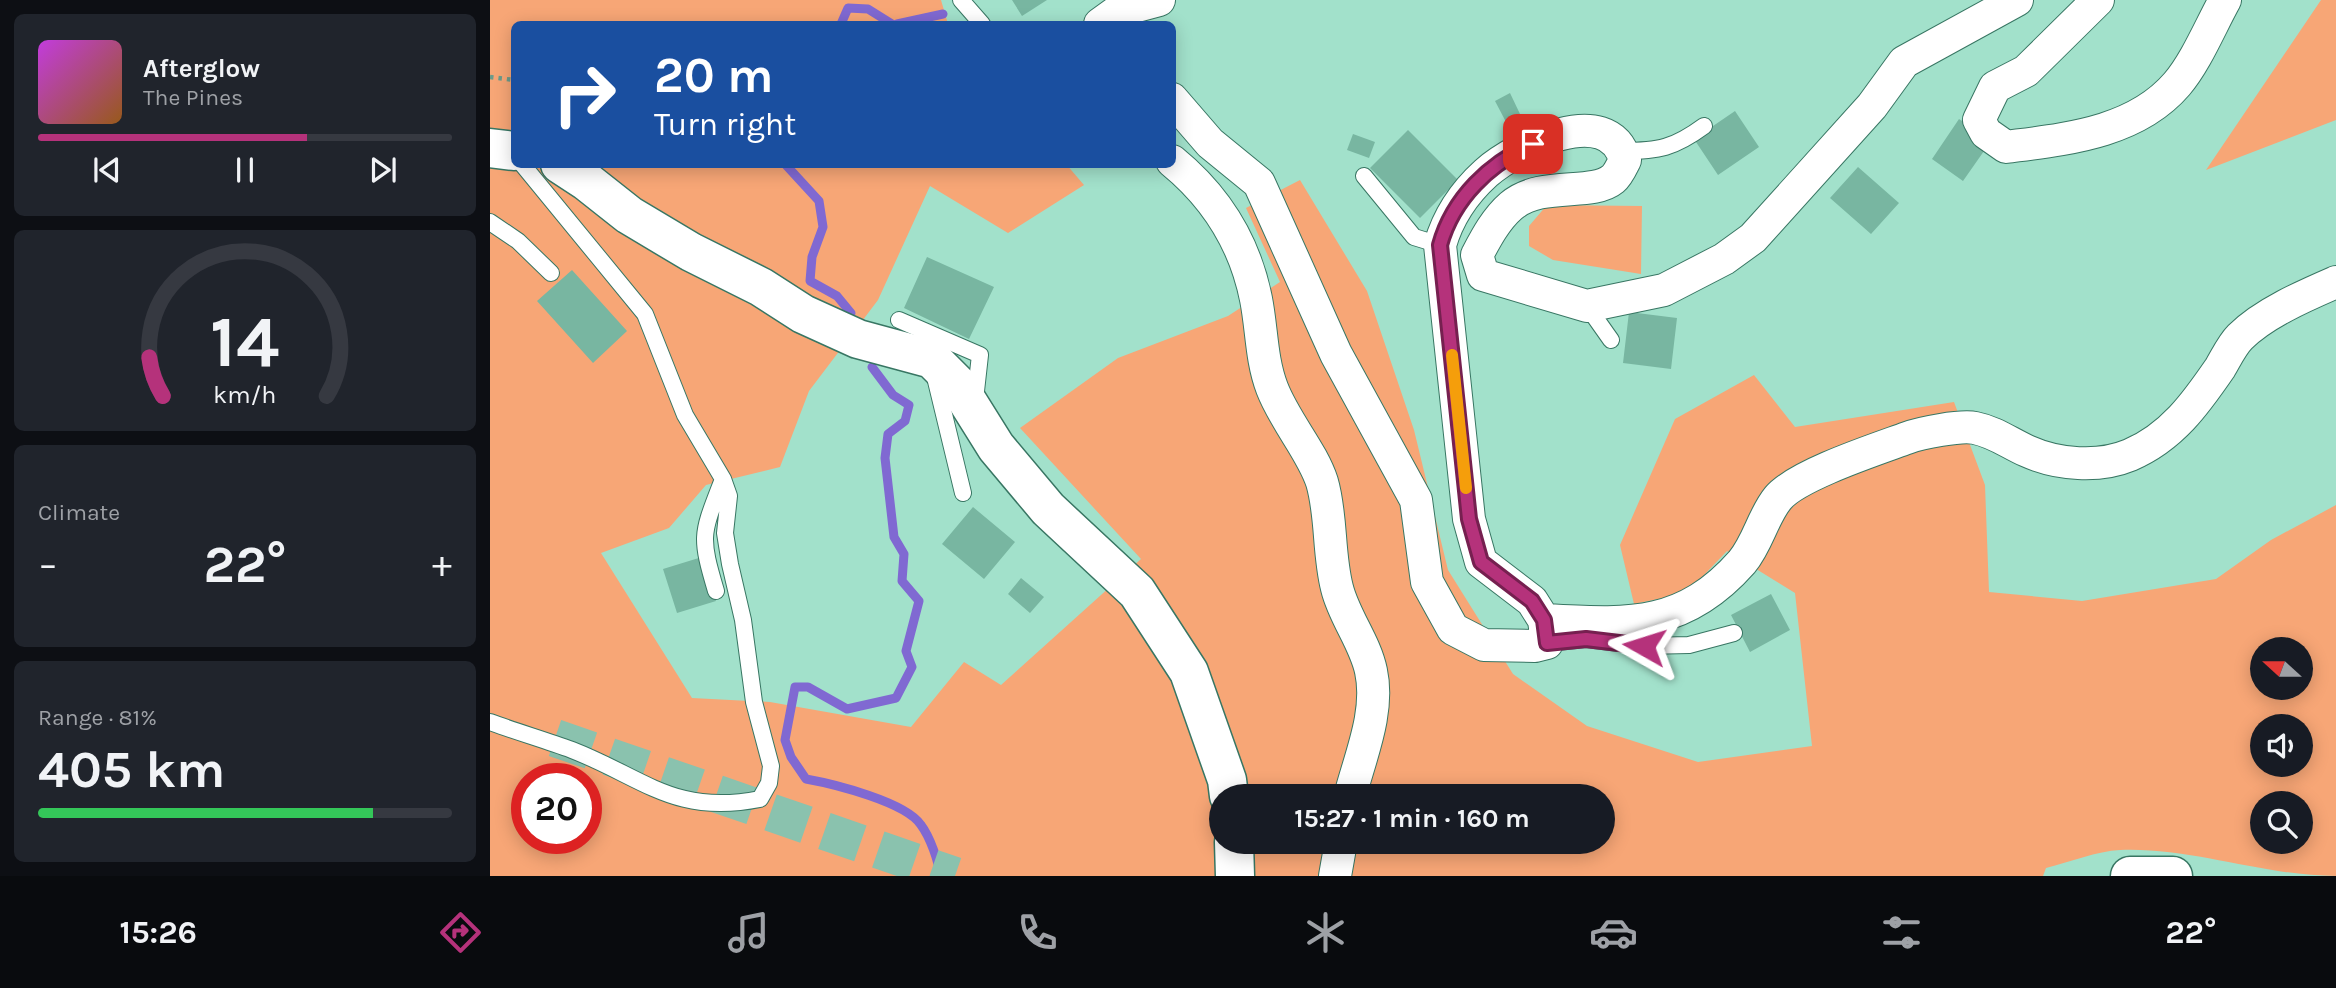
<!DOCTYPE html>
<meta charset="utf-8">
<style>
:root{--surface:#171b24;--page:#20242c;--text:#f1f3f6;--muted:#9ea1a6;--line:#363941;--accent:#b5327b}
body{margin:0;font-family:Karla,sans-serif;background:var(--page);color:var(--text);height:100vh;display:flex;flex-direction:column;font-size:26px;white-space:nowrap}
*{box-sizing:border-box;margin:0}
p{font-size:23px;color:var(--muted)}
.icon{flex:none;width:38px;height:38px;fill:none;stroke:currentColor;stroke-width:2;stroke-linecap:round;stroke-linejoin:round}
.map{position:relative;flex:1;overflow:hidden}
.sheet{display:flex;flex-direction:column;gap:14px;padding:14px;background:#0d0f14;width:490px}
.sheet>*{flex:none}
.banner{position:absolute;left:21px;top:21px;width:665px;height:147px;border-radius:10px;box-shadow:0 4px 18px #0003;background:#1a4fa0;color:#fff;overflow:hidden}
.needle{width:46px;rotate:291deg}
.tools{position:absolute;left:1760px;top:637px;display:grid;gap:14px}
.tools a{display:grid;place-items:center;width:63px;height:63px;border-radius:50%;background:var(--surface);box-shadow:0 4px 18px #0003;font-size:35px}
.speed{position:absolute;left:21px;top:763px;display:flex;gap:14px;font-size:35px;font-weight:700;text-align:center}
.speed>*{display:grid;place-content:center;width:91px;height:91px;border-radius:50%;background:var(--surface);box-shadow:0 4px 18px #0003;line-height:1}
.speed .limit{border:10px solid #d22;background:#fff;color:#111}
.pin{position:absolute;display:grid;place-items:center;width:60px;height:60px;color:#fff;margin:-30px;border-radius:14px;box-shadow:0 4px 10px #0006}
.me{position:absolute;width:77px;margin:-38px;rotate:276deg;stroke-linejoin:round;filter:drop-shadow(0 0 5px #0008)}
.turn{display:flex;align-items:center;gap:24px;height:147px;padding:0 28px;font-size:32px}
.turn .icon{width:91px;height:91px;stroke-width:2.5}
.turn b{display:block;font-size:49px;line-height:60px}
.big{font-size:52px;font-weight:700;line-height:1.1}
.sheet .card{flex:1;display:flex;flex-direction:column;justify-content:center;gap:10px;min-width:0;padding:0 24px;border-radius:10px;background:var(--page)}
.sheet .dial{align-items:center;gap:0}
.dial svg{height:182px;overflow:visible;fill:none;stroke:var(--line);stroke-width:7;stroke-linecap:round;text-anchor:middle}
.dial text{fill:var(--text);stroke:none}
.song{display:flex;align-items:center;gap:21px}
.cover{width:84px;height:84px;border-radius:10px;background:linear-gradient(135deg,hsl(290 70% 55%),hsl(30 70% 35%))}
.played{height:7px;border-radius:4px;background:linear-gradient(90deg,var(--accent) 65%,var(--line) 65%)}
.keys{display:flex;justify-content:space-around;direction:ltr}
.heat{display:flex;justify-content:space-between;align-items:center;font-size:38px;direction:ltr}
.charge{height:10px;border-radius:5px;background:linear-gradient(90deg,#34c759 81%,var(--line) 0)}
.trip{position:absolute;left:719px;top:784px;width:406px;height:70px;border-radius:35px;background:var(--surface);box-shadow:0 4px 18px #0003;font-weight:700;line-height:70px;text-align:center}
.dock{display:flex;height:112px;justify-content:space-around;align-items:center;background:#090b0e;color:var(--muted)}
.dock .icon{width:49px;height:49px}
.dock .selected{color:var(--accent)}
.dock b{font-size:32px;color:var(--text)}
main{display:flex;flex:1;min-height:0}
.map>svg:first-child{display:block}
</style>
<main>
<section class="sheet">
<div class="card">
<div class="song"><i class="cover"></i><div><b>Afterglow</b><p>The Pines</p></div></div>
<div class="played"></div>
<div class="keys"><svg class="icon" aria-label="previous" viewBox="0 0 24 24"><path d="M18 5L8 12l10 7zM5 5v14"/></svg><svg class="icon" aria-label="pause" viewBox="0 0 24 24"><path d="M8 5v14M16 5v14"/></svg><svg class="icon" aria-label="next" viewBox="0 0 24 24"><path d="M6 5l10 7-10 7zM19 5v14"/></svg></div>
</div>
<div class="card dial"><svg viewBox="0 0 100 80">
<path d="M14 69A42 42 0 1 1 86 69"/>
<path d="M14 69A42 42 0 0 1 8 52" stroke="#b5327b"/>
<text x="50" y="56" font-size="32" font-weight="700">14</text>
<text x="50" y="72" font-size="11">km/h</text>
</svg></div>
<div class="card"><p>Climate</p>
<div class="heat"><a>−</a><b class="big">22°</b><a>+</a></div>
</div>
<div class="card"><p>Range · 81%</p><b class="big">405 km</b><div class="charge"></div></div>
</section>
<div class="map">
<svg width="1846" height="876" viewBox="0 0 1846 876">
<rect width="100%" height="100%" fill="#a2e1cb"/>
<path fill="#f7a676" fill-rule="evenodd" d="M 0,0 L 451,0 L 458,24 L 24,24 L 24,164 L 576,164 L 594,185 L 518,233 L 440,186 L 388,300 L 319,391 L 290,467 L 216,485 L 179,528 L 111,553 L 202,698 L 280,702 L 421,727 L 474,662 L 511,685 L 651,559 L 530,428 L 628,358 L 738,316 L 790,282 L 756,208 L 810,180 L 877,291 L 924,430 L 958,570 L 1023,674 L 1097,726 L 1208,762 L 1322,746 L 1305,593 L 1237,551 L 1197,593 L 1144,604 L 1130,545 L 1185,419 L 1264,375 L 1305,427 L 1464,402 L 1495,485 L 1499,592 L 1592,601 L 1726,579 L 1781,540 L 1846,505 L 1846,876 C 1774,876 1701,847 1630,850 C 1607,851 1580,862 1556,868 L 1553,876 L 0,876 ZM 1773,649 L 1811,649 L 1811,688 L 1773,688 ZM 1773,726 L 1811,726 L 1811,765 L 1773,765 ZM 37,779 L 96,779 L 96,838 L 37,838 ZM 732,796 L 1113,796 L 1113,842 L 732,842 ZM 1773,803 L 1811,803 L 1811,842 L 1773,842 Z
M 1831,0 L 1846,0 L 1846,120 L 1716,170 Z
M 1057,205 L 1152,206 L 1151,274 L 1063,260 L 1039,246 L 1039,226 Z"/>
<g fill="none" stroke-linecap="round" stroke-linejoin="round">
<path stroke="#8069d2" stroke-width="9" d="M 351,24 L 358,8 L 378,9 L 402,24
M 407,24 L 453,14
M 295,164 L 329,201 L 333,227 L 322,257 L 320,281 L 347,296 L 361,313
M 382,367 L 403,395 L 419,405 L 415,421 L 398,434 L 395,458 L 404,537 L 414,554 L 412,581 L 429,601 L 416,651 L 422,667 L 406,698 L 357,709 L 318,687 L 305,687 L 295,740 L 301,757 L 316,779 C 344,784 416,802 431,825 C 440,837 449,862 450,876"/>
</g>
<path fill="#78b6a1" d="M 522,0 L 557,0 L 532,16 Z
M 1020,93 L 1030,114 L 1016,122 L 1005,101 Z
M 1245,111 L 1269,147 L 1228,175 L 1204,139 Z
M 1469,119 L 1501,141 L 1473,181 L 1442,159 Z
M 918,130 L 968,180 L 930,218 L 880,168 Z
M 863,134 L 885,142 L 879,158 L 857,150 Z
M 1368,167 L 1409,203 L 1381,234 L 1340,198 Z
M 437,257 L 504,287 L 479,339 L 414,308 Z
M 82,270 L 137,331 L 103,363 L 47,301 Z
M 1139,312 L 1187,318 L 1181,369 L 1133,363 Z
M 483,507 L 525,542 L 494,579 L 452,544 Z
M 212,557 L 226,601 L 187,613 L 173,569 Z
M 531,578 L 554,597 L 540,613 L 518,594 Z
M 1281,594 L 1300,630 L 1260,652 L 1241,615 Z"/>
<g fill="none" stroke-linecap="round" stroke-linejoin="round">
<path stroke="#8ac2ae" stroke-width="38" stroke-dasharray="38 19" stroke-linecap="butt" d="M 65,738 L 465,876"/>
<g stroke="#387663" stroke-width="18">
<path id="lane" d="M 471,0 L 492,24
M 1132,151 C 1169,151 1184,148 1214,126
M 874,176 L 924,237 L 950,245
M 0,222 L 28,241 L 61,273
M 1097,306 L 1121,340
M 409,320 L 490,355 L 485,400
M 445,377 L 473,493
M 226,591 C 209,534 212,534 233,479
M 1057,643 L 1096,639 L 1154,646 L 1199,645 L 1244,633
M 0,722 C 27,732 55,740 82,750 C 154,778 185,816 270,799 L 279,783 L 281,766 L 264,702 L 253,620 L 240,564 L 235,533 L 239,496 L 233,479 L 195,415 L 155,314 L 32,164"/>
</g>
<g stroke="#387663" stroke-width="34">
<path id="street" d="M 1608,0 L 1536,71 L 1505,87 L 1489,120 L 1496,133 L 1516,147 C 1576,139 1645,133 1687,84 C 1706,62 1721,25 1735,0
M 610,24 L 628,11 L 669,0
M 682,99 L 720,143 L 769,183 L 846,354 L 926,500 L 937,582 L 963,629 L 994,645 L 1045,646 L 1057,643 L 1054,620 L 1042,601 L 991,562 L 979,519 L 950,245 C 958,217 975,192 996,173 C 1025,147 1119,100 1135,160 C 1132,166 1128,175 1123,179 C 1101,197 1052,180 1021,206 C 1006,219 996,238 987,255 L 993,275 L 1097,306 L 1174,290 L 1234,259 L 1263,238 L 1382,106 L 1414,62 L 1527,0
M 682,161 C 726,197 755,244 766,299 C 772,329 771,359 782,388 C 795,422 822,451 832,482 C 842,516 838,553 847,588 C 854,617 875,642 881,671 C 890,712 870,757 860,796
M 1054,620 C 1136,624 1192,630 1252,562 C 1268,543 1273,516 1288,498 C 1307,475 1387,449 1417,438 C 1430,433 1471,425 1485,428 C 1505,432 1519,443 1537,451 C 1568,465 1609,468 1640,455 C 1682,437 1706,403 1730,368 C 1736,358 1742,345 1750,337 C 1774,313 1816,295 1846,282
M 845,876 L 851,842"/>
</g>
<g stroke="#387663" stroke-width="41">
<path id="secondary" d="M 0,148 L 24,151
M 70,164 L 96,181 L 139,215 L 201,252 L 271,287 L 313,314 L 368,339 L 442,359 L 466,383 L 506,447 L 558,509 L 647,592 L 699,672 L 737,780 L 739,796
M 744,842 L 745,876
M 1640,876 L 1683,876"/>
</g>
<path stroke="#6b9b8a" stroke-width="4.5" stroke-dasharray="3.5 5" stroke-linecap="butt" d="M 0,77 L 24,80"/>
<use href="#lane" stroke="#fff" stroke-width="16"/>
<use href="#street" stroke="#fff" stroke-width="32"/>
<use href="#secondary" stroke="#fff" stroke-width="38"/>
</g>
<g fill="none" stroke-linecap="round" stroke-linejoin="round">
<g stroke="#762050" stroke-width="18">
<path id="route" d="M 1043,144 C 1000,163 963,198 950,245 L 979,519 L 991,562 L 1042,601 L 1054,620 L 1057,643 L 1096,639 L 1154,646"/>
</g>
<use href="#route" stroke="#b5327b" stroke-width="12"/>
<path stroke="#f59e0b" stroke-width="12" d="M 962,355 L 976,488"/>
</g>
</svg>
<div class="tools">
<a><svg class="needle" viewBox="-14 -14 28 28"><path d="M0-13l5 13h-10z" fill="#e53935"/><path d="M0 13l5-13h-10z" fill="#9ea1a6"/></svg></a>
<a><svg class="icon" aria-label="sound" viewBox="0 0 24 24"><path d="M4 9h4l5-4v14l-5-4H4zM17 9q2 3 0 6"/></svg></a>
<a><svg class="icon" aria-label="search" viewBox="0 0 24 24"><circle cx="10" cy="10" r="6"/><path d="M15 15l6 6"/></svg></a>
</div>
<div class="speed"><div class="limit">20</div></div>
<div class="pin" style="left:1043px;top:144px;background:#d93025"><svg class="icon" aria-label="arrive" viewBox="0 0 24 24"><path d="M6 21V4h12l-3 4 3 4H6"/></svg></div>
<svg class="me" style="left:1154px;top:646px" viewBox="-20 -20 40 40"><path d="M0-17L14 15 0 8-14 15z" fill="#b5327b" stroke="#fff" stroke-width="4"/></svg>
<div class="trip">15:27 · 1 min · 160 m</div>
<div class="banner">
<div class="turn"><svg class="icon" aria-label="right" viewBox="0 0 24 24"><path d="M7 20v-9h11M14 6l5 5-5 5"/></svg><div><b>20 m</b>Turn right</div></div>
</div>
</div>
</main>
<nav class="dock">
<b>15:26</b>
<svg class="icon selected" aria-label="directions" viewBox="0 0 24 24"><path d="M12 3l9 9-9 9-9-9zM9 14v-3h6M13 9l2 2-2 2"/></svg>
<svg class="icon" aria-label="music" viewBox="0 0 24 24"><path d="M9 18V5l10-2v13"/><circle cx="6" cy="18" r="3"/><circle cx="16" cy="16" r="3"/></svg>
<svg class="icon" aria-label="phone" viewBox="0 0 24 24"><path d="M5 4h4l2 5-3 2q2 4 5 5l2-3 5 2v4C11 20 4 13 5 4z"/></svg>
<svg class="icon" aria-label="climate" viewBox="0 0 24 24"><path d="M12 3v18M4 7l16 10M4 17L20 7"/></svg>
<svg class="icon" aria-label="car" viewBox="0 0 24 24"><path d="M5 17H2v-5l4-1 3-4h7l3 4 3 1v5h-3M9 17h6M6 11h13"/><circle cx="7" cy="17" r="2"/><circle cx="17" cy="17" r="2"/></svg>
<svg class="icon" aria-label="filters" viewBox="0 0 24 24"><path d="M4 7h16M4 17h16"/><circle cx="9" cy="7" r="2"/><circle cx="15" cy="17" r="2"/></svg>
<b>22°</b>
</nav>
